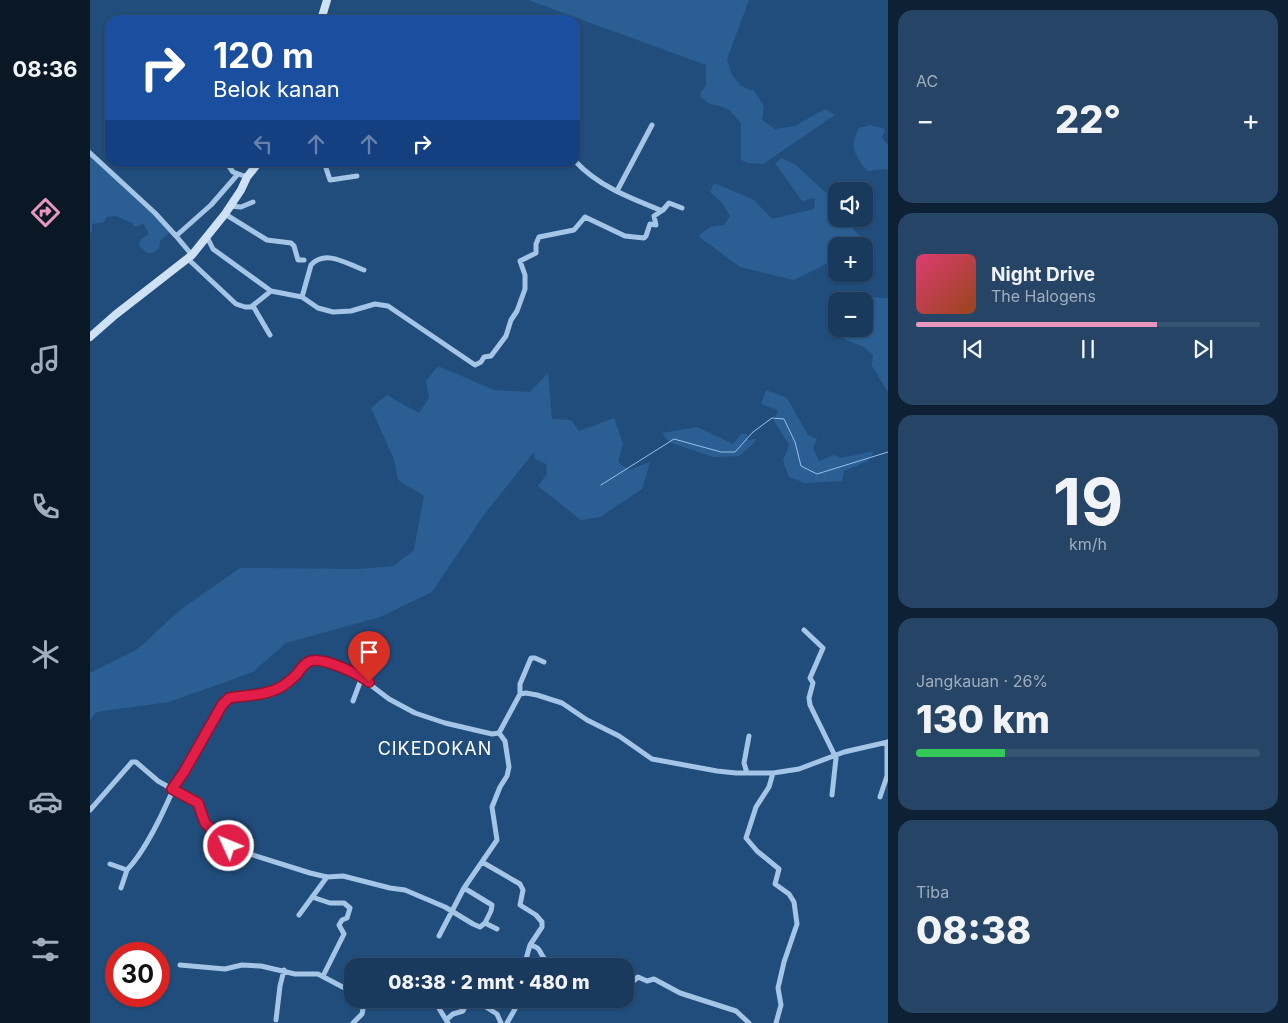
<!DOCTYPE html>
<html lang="id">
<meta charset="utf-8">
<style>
:root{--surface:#193a5d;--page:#264566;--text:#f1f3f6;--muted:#9fadbc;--line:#375472;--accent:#e797bd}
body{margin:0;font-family:Inter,sans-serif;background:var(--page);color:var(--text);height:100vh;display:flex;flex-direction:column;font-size:19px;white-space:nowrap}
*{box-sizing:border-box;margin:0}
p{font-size:16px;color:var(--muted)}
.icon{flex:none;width:28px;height:28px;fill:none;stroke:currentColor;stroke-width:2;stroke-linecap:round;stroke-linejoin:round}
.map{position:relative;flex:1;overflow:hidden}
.sheet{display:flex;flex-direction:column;gap:10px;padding:10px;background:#0e2033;width:400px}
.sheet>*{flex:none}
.banner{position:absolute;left:15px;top:15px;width:475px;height:152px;border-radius:15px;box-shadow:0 1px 4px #0004,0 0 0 1px var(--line);background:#1a4fa0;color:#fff;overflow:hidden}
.tools{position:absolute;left:738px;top:182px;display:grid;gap:10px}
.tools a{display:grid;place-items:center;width:45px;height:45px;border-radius:10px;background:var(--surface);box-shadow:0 1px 4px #0004,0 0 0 1px var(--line);font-size:25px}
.speed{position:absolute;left:15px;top:942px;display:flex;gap:10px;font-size:25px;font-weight:700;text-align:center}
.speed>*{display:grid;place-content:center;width:65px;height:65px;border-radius:50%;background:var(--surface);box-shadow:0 1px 4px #0004,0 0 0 1px var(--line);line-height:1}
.speed .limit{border:8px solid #d22;background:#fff;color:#111}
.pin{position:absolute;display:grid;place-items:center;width:42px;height:42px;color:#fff;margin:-51px -21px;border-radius:50% 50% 50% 0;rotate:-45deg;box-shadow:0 0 5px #0007}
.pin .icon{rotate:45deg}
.me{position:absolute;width:55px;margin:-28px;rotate:314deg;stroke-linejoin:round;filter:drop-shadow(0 0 4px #0008)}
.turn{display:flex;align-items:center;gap:18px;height:105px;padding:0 25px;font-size:22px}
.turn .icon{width:65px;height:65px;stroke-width:2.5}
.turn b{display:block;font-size:35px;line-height:42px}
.lanes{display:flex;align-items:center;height:48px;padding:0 25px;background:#0003;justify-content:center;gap:25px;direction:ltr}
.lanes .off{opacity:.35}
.big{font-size:38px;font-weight:800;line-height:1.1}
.sheet .tile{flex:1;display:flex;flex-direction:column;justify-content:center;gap:8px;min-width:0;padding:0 18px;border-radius:15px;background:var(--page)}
.sheet .dial{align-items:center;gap:0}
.dial b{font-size:65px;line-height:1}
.song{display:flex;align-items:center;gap:15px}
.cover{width:60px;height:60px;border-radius:8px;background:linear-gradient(135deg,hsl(340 70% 55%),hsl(20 70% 35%))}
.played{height:5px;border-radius:2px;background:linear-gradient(90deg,var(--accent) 70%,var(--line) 70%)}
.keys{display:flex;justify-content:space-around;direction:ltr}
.heat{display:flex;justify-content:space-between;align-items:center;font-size:28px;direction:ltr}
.charge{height:8px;border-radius:4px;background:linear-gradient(90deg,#34c759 26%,var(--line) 0)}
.trip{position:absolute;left:254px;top:958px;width:290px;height:50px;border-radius:15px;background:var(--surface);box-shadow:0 1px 4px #0004,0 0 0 1px var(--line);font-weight:800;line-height:50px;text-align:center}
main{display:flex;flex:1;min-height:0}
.tabs{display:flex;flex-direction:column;width:90px;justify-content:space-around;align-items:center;background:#0a1725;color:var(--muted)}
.tabs .icon{width:35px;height:35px}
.tabs .active{color:var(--accent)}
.tabs b{font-size:22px;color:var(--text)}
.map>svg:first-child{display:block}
</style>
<main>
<nav class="tabs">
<b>08:36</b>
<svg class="icon active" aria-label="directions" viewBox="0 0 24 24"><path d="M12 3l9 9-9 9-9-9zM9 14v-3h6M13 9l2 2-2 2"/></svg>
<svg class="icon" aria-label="music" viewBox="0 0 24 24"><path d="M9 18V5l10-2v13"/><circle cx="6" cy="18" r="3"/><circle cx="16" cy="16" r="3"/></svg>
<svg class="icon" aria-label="phone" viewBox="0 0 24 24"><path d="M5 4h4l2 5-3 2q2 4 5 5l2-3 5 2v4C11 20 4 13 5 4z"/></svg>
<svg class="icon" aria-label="climate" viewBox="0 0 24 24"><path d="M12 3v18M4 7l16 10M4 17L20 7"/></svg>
<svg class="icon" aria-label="car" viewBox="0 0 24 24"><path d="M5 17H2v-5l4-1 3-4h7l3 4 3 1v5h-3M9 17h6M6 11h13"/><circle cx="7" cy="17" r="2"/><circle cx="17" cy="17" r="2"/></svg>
<svg class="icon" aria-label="filters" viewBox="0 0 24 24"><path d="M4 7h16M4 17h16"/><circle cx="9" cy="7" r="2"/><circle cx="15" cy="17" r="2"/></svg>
</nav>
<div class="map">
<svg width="798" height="1023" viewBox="0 0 798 1023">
<rect width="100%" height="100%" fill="#214d7c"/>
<path fill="#2b5f94" d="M 438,0 L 659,0 L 637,59 L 642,75 L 651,86 L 664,91 L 674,106 L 672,120 L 685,129 L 705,126 L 735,109 L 745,115 L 673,164 L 658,163 L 651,160 L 651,123 C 647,119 643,113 639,110 C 628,103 617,108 610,94 L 616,85 L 616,65 Z
M 780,125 L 795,129 L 792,138 L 798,145 L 798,170 L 795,169 L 777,171 C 764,153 759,149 769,128 Z
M 0,156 L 54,204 L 81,232 L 70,241 L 69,248 L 63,253 L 57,253 L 49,246 L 50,240 L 59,234 L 53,223 L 49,226 L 44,226 L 42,223 L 26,216 L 16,217 L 14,222 L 2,224 L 2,231 L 0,233 Z
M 692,158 L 706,165 L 736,193 L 746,199 L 746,219 L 754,219 L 777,244 L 772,246 L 746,246 L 746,259 L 704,280 L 650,267 L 608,236 L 620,227 L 634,225 L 640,216 L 633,204 L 620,192 L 624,183 L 664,200 L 682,219 L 724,209 L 725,198 L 712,201 L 685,163 Z
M 748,296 L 798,298 L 798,392 L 782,366 L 783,355 L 774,347 L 756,340 L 748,329 L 774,329 L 774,301 L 746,301 L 746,326 L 738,315 Z
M 348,366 L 404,390 L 440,392 L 458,373 L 462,419 L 481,420 L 489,431 L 524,418 L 533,444 L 528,462 L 539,470 L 560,462 L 552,489 L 510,517 L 491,520 L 448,486 L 457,474 L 456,464 L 445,459 L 444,452 L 393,516 L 342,592 L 290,617 L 196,643 L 163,672 L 79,702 L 6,712 L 0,720 L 0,673 L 48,649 L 90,610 L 150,568 L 269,569 L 304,566 L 324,550 L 334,496 L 308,480 L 304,459 L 281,408 L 297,395 L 329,413 L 339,398 L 336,381 Z
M 676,390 L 697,398 L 718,435 L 727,439 L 723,448 L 729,461 L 744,455 L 751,458 L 784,451 L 778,461 L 754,471 L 752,481 L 715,483 L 699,477 L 693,461 L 699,445 L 684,421 L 688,410 L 671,404 Z
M 607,427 L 643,444 L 651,434 L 657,434 L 658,440 L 666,439 L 663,444 L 649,456 L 623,457 L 579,442 L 572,433 Z"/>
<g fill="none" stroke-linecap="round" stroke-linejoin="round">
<path stroke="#98c0e7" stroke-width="1" d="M 511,485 L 584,439 L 631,452 L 645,452 L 663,432 L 682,418 L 694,419 L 705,442 L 711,466 L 727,474 L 798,452"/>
<path stroke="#a4c5e6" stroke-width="5" d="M 0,153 L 65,213 L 86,236 L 102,255
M 485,161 C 508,186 540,198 570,210 L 573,210 L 579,203 L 592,208
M 136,162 L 143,172 L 157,177
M 234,162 L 240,180 L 267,176
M 527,191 L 562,125
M 140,206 L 151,207 L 163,202
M 135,214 L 177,240 L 201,243 L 204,246 L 208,260 L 214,260
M 86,236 L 121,205 L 148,174
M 117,237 L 123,249 L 181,291
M 98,259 L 146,304 L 155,307 L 161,307 L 181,291 L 212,297 L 228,308 L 243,312 L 261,311 L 285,304 L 298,306 L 385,365 L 391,362 L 394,357 L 401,356 L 416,336 L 421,320 L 427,311 L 435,289 L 435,275 L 430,261 L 446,253 L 446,244 L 449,237 L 484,230 L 495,217 L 535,236 L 554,238 L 556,236 L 560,224 L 566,225 L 564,216 L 573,210
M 212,297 L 221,265 C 236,249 257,264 274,270
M 163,306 L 180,335
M 714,630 L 733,648 L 720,678 L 723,683 L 719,698 L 720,705 L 746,758 L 742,795
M 430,694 L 430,684 L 441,658 L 445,658 L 454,662
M 263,701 L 272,677
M 657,773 L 654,763 L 659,736
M 683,773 L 679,787 L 666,807 L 656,838 L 667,851 L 689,869 L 685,884 L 699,894 L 704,902 L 707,924 L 694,962 L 688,988 L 691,1005 L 686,1023
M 82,789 L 108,803 L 115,823 L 137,844 L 144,849 L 220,873 L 237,877 L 253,876 L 300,888 L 315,890 L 355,907 L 383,924 L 390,927 L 395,923 L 407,929
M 790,797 L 797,776 L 797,742
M 0,810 L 42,762 L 46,762 L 68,781 L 82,789 L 94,772 L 132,705 L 141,697 L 157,697 L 183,691 L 203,678 L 218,662 L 225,661 L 248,666 L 266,674 L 299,699 L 325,713 L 355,723 L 402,734 L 409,733 L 430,694 L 436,693 L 447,695 L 472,703 L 497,720 L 529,736 L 562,759 L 627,771 L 646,773 L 683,773 L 709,769 L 754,752 L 798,742
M 392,862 L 430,884 L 433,890 L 430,905 L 446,915 L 452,922 L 452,927 L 440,945 L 434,966
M 20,864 L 37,870 C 56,850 72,815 83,790
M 31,888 L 37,870
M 374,888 L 402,905 L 401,911 L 395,923
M 222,897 L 240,903 L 254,903 L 260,908 L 257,918 L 252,920 L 249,925 L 254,934 L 233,976
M 209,915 L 237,877
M 349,936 L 374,888 L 407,840 L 402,807 L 410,787 L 417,776 L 419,767 L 415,741 L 409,733
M 440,945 C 452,948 448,951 454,958 C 458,963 464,964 469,966
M 90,965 L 135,969 L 152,965 L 171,966 L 205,974 L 228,974 L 262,992
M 535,984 L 540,984 L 548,977 L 557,981 L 564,979 L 590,993 L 646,1011 L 659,1023
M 330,999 L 341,1004 L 345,1002 L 346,999
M 345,1002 L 358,1023
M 396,1007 L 407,1014 L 411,1023
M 186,1020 L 190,986 L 194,970
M 356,1020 L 363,1014 L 373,1011 L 379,999
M 263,1023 L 272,1014 L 275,999 L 284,1002 L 289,999
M 417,1023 L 425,1009 L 426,999"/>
<path stroke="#cee1f5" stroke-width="8" d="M 231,20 L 237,0
M 0,337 L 25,315 L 102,255 L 135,214 L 151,190 L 157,177 L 169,162"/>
</g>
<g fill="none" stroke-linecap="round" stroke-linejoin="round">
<g stroke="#92132f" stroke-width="12">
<path id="route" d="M 139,846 L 115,823 L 108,803 L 82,789 L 94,772 L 132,705 L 139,698 C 155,695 174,696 189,688 C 195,685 202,679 207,674 C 210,670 213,665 218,662 C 230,655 269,674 279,682"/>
</g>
<use href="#route" stroke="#e11d48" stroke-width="9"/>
</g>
<g text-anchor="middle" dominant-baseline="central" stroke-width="5" stroke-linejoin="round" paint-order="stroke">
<g font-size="18" letter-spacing="1" fill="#fff" stroke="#214d7c">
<text x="345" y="748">CIKEDOKAN</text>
</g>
</g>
</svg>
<div class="tools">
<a><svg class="icon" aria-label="sound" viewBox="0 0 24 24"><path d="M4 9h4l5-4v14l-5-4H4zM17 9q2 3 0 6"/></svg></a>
<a>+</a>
<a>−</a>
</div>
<div class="speed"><div class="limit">30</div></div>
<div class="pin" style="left:279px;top:682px;background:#d93025"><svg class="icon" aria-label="arrive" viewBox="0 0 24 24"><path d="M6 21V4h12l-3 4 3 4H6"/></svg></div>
<svg class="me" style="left:139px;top:846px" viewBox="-20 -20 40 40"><circle r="17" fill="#e11d48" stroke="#fff" stroke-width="3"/><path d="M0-11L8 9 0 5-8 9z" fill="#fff"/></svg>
<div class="trip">08:38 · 2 mnt · 480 m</div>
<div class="banner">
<div class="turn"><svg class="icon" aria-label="right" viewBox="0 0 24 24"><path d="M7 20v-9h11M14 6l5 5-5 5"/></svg><div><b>120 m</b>Belok kanan</div></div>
<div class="lanes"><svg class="icon off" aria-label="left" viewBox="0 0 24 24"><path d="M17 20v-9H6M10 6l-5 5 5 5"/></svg><svg class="icon off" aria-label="ahead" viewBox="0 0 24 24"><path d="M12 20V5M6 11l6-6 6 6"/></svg><svg class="icon off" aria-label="ahead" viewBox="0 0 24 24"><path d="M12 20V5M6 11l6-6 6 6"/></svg><svg class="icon" aria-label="right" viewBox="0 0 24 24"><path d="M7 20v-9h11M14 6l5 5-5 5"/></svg></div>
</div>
</div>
<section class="sheet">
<div class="tile"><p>AC</p>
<div class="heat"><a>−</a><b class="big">22°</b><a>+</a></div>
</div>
<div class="tile">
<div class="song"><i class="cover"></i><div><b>Night Drive</b><p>The Halogens</p></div></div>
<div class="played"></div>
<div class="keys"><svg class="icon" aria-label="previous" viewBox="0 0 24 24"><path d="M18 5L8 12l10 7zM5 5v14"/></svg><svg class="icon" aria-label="pause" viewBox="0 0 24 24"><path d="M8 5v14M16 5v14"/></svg><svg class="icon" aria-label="next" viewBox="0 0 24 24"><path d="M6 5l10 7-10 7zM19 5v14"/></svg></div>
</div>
<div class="tile dial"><b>19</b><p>km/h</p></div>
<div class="tile"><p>Jangkauan · 26%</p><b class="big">130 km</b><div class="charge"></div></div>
<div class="tile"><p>Tiba</p><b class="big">08:38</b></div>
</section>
</main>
